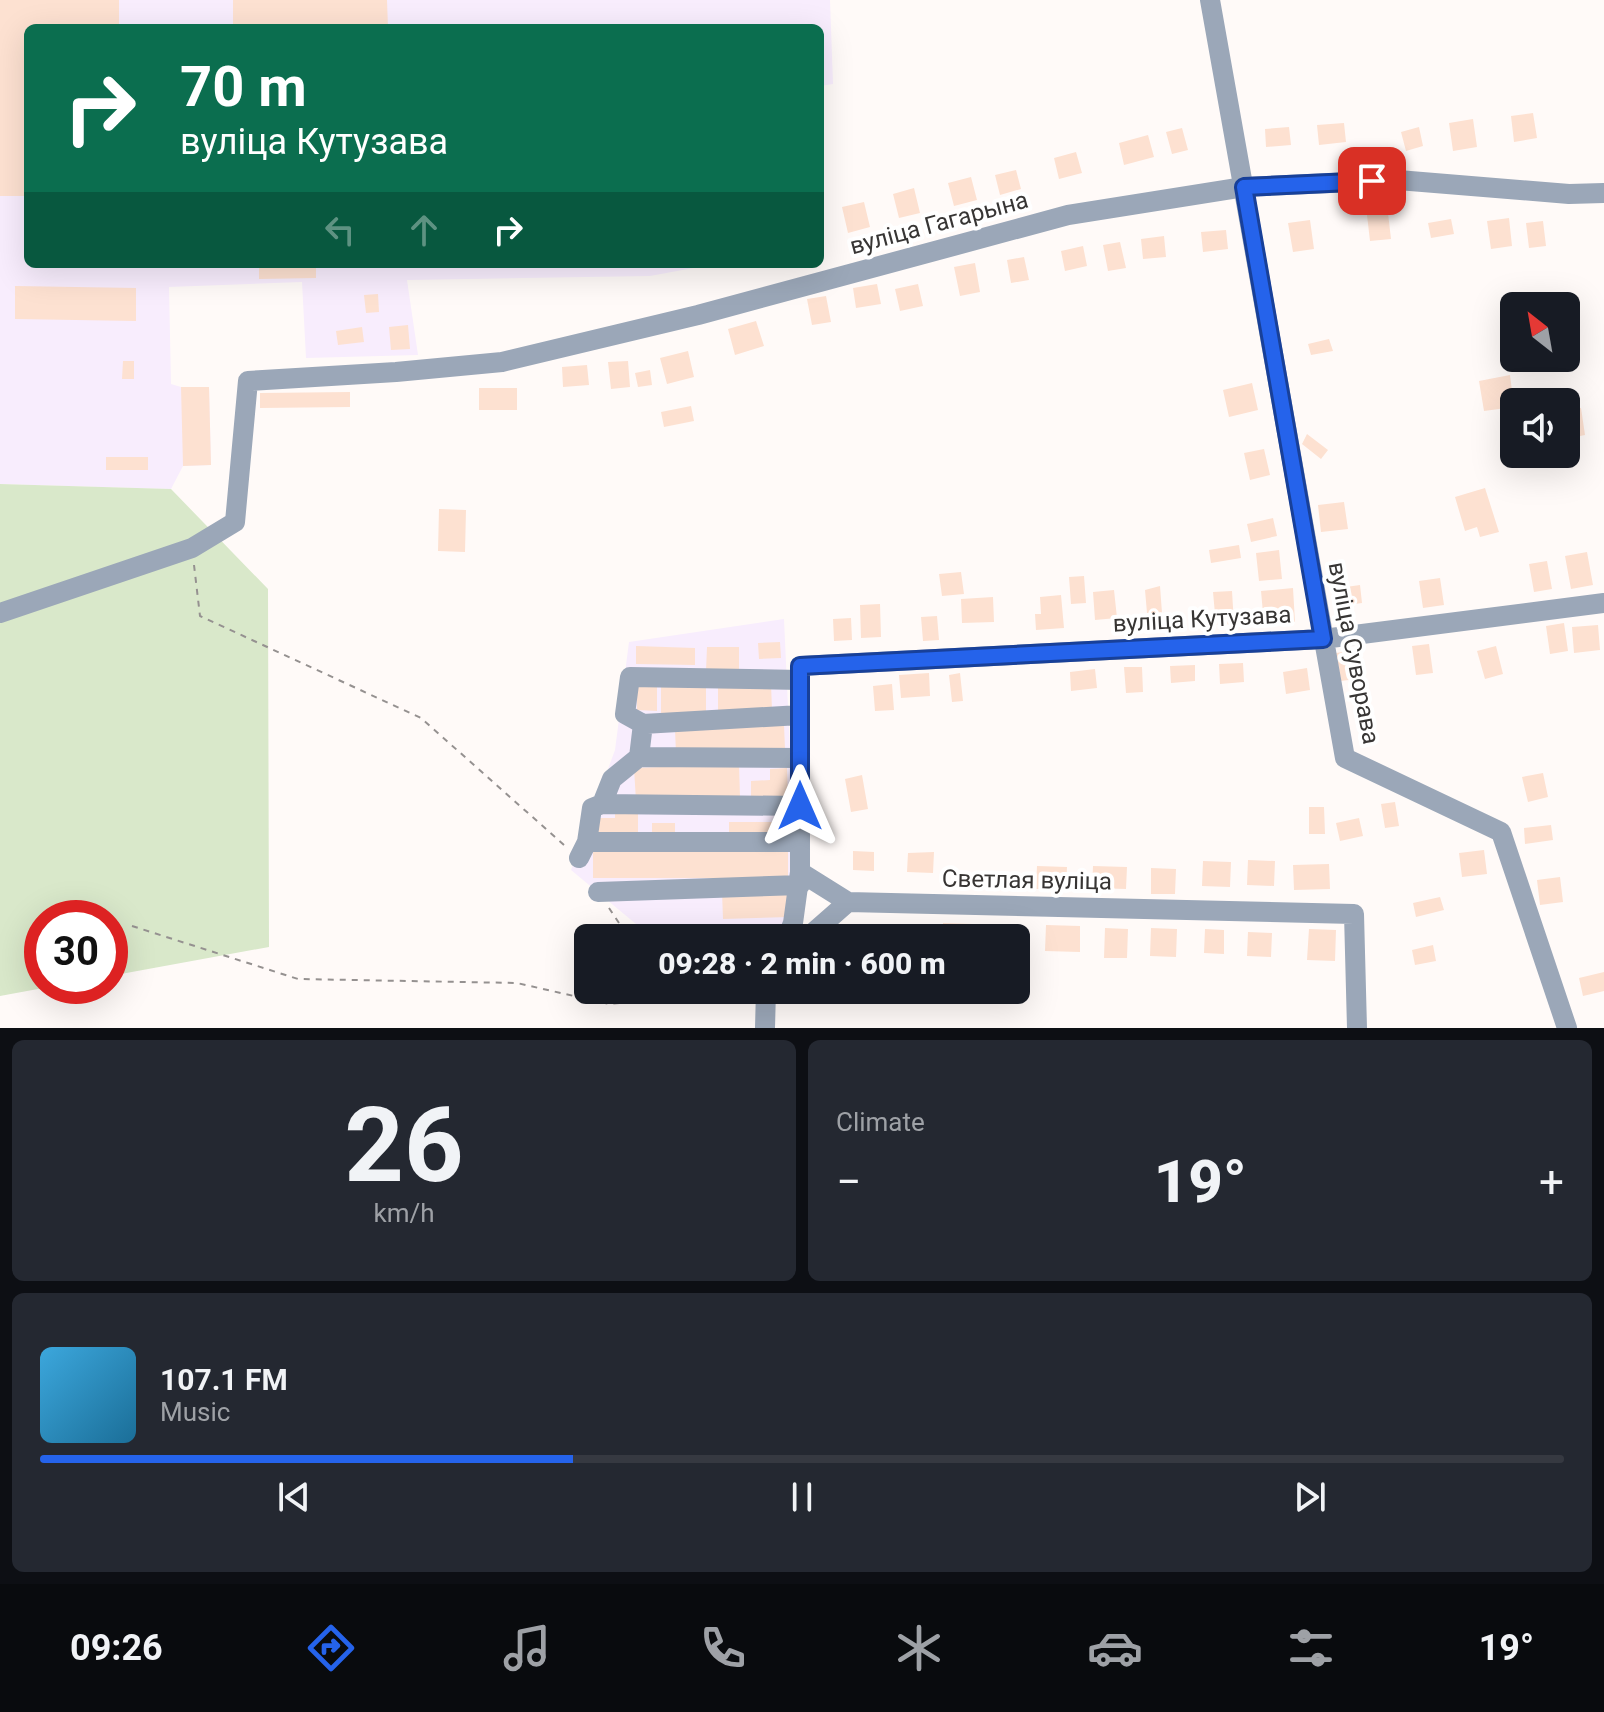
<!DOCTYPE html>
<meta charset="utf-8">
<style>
:root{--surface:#171b24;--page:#242831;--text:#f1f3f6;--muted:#9ea1a6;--line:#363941;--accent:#2563eb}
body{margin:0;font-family:Roboto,sans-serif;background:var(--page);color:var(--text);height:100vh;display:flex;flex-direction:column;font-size:30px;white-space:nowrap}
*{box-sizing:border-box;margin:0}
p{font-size:26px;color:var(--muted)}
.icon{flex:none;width:44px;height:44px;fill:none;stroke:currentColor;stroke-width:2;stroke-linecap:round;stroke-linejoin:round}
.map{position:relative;height:1028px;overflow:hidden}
.panel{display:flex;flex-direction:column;gap:12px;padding:12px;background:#0d0f14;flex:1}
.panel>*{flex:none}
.banner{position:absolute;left:24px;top:24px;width:800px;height:244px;border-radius:12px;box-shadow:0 8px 32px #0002;background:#0b6e4f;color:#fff;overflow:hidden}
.needle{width:52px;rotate:329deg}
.tools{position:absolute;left:1500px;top:292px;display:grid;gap:16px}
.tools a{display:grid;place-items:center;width:80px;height:80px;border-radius:12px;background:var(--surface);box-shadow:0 8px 32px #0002;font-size:40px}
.speed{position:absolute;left:24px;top:900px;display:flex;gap:16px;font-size:40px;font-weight:700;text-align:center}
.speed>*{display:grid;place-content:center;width:104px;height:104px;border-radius:50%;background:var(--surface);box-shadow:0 8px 32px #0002;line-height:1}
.speed .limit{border:12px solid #d22;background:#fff;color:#111}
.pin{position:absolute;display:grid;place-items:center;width:68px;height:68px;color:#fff;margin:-34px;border-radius:16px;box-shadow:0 4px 12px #0006}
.me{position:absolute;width:88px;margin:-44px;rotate:0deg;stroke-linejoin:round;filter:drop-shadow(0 0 6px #0008)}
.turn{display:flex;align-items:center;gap:28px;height:168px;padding:0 24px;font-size:36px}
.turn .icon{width:104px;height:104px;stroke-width:2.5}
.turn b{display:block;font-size:56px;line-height:68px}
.lanes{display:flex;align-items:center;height:76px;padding:0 24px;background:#0003;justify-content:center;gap:40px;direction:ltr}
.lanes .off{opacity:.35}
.big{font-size:60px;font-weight:800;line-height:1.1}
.panel .tile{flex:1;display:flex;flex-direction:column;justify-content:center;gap:12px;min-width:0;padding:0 28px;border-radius:12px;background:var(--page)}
.panel .dial{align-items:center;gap:0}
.dial b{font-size:104px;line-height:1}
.song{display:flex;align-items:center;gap:24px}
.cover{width:96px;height:96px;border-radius:12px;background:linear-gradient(135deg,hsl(200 70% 55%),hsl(200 70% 35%))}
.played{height:8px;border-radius:4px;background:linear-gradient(90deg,var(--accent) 35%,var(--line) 35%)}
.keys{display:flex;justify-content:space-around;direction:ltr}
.heat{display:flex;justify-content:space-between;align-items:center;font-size:44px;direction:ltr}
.panel .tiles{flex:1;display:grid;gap:12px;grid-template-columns:1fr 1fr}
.tile:last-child{grid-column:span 2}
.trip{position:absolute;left:574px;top:924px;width:456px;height:80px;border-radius:12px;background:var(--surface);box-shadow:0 8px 32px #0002;font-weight:800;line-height:80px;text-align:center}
.menu{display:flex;height:128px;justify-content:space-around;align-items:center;background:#090b0e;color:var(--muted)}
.menu .icon{width:56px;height:56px}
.menu .active{color:var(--accent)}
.menu b{font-size:36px;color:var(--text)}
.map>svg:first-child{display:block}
</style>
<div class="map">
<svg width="1604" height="1028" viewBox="0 0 1604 1028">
<rect width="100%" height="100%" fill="#fffaf8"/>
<path fill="#f8edfd" d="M 0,0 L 830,0 L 833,84 L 820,86 L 820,28 L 28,28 L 28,264 L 715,264 L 650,276 L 407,280 L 418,355 L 306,358 L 302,282 L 169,287 L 171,384 L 181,387 L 209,387 L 211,465 L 183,466 L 171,489 L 0,484 Z
M 784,619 L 798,927 L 648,934 L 571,870 L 615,750 L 629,642 Z"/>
<path fill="#d9e8ca" d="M 0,484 L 171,489 L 268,589 L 269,947 L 110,976 L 110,918 L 42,918 L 42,986 L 54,986 L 0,996 Z"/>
<path fill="#fde1d1" d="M 0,0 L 119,0 L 119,28 L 28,28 L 28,196 L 0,196 Z
M 233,0 L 387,0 L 388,28 L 233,28 Z
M 1533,113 L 1537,138 L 1514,142 L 1511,116 Z
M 1473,119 L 1477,147 L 1453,151 L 1449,123 Z
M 1344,123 L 1346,142 L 1319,145 L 1317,125 Z
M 1289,127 L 1291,145 L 1266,147 L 1265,129 Z
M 1419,127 L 1423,146 L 1406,151 L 1401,132 Z
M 1182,128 L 1188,150 L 1172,154 L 1166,132 Z
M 1148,135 L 1154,157 L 1124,165 L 1119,143 Z
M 1076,152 L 1082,173 L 1059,179 L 1054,158 Z
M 1016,170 L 1021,189 L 1000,195 L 995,175 Z
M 971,177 L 977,200 L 954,206 L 948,183 Z
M 914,188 L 920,213 L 899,218 L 893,194 Z
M 864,202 L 870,227 L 848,233 L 842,207 Z
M 1388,213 L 1391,239 L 1370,241 L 1367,215 Z
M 1509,218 L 1512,246 L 1491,249 L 1487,221 Z
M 1451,219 L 1454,234 L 1431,238 L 1428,223 Z
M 1310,220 L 1314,249 L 1293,252 L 1288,223 Z
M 1543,221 L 1546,246 L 1529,248 L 1526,223 Z
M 1226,230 L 1228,249 L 1203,252 L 1201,232 Z
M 1164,236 L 1166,257 L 1143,259 L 1141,239 Z
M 1120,242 L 1126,268 L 1108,271 L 1103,245 Z
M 1083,246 L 1087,266 L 1065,271 L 1061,251 Z
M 1024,257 L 1029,280 L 1011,283 L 1007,260 Z
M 975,263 L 980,292 L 960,296 L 954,267 Z
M 259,264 L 316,264 L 316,278 L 259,279 Z
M 877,284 L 881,304 L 856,308 L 853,288 Z
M 918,284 L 923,306 L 900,311 L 895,289 Z
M 15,286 L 136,288 L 136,321 L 15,319 Z
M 378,294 L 379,312 L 366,313 L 364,295 Z
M 826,296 L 831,322 L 812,325 L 807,299 Z
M 756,321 L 764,346 L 735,355 L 728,329 Z
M 408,325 L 410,349 L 391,350 L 389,327 Z
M 362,327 L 364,342 L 338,345 L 336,331 Z
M 1329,339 L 1333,351 L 1311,355 L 1308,344 Z
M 688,351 L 694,377 L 667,384 L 660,358 Z
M 123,361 L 134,361 L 134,379 L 122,379 Z
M 628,361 L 630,387 L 611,389 L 608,362 Z
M 587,365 L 589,385 L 563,387 L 562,367 Z
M 650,370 L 652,385 L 638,387 L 635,373 Z
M 1510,375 L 1514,407 L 1484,411 L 1479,381 Z
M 1252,383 L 1258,410 L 1229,417 L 1223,390 Z
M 181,387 L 209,387 L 211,465 L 183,466 Z
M 479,388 L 517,388 L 517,410 L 479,410 Z
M 350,392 L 350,407 L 260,408 L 260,393 Z
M 691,406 L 694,421 L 664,427 L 661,412 Z
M 1581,408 L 1585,435 L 1566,439 L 1566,410 Z
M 1307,434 L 1328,450 L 1321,459 L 1302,444 Z
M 1264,449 L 1270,475 L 1250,480 L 1244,453 Z
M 106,457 L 148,457 L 148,470 L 106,470 Z
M 1485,488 L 1499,532 L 1480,537 L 1477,527 L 1465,531 L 1455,497 Z
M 1344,502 L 1348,529 L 1321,532 L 1318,505 Z
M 439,509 L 466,510 L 465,552 L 438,551 Z
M 1273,518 L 1277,536 L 1251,542 L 1247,524 Z
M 1239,545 L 1241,558 L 1211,563 L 1209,550 Z
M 1279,550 L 1282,579 L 1259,581 L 1256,553 Z
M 1587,552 L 1593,585 L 1571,589 L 1565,556 Z
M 1547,561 L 1552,589 L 1534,592 L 1529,564 Z
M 961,572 L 964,594 L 942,596 L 939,574 Z
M 1084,576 L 1086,603 L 1071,604 L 1069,577 Z
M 1440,578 L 1444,605 L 1423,608 L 1419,581 Z
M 1360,585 L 1362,603 L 1334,607 L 1332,589 Z
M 1160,586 L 1162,613 L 1147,613 L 1145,590 Z
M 1293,588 L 1295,622 L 1264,624 L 1261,591 Z
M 1114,590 L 1117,618 L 1095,620 L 1093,592 Z
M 1232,591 L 1234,624 L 1216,625 L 1213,592 Z
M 1061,595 L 1064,628 L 1036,630 L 1035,614 L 1041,614 L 1040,597 Z
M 993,597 L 994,622 L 962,623 L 961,599 Z
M 880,604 L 881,637 L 861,638 L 860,605 Z
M 937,616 L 939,640 L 923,641 L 921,617 Z
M 851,618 L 852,640 L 834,641 L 833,619 Z
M 1564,623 L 1568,651 L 1550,654 L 1546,626 Z
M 1598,625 L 1600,650 L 1574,653 L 1572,627 Z
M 780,642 L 781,658 L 759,659 L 758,643 Z
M 1429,644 L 1433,673 L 1416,675 L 1412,646 Z
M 636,646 L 695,648 L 695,665 L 636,664 Z
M 1496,646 L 1503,674 L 1485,679 L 1477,651 Z
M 707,647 L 739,647 L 739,672 L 706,671 Z
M 1351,651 L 1356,679 L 1341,681 L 1336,653 Z
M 1243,663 L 1244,682 L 1220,684 L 1219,664 Z
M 1195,665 L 1195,681 L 1171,683 L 1170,666 Z
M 1124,667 L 1142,667 L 1143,692 L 1126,693 Z
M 1307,668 L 1310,690 L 1286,694 L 1283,672 Z
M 1095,669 L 1097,688 L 1071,691 L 1070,672 Z
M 929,673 L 930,696 L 901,698 L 899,675 Z
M 960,673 L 963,701 L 952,702 L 949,675 Z
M 771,684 L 772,710 L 718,711 L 718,686 Z
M 892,684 L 894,710 L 875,711 L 873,686 Z
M 661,685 L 706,686 L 706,713 L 661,713 Z
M 637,686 L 657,686 L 657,711 L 637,710 Z
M 784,725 L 785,749 L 676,754 L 675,729 Z
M 739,764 L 740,797 L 636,801 L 634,768 Z
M 787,768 L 788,797 L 751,799 L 751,781 L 770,780 L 770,769 Z
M 1543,773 L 1548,797 L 1528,802 L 1522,777 Z
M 862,775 L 868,809 L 851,812 L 845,779 Z
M 1395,802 L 1399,826 L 1385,828 L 1381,804 Z
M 1309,807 L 1324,807 L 1325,834 L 1309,834 Z
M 615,811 L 638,811 L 638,835 L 595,835 L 595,818 L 615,818 Z
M 1359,818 L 1363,836 L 1340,841 L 1336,823 Z
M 729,822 L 779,822 L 779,838 L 729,838 Z
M 652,823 L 675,823 L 675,835 L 652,835 Z
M 1551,825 L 1553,840 L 1525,844 L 1524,828 Z
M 1484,850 L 1487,874 L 1462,877 L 1459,853 Z
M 788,851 L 788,878 L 593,878 L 593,852 Z
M 853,851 L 874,852 L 874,871 L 853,870 Z
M 934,852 L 933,873 L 907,872 L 908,853 Z
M 1248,860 L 1275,861 L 1274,886 L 1247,885 Z
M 1203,861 L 1231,862 L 1230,887 L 1202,886 Z
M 1329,864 L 1330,889 L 1294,890 L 1293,865 Z
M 1037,866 L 1067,867 L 1066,889 L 1036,889 Z
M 1093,866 L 1127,867 L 1126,889 L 1092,888 Z
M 1151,868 L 1176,869 L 1175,894 L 1151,894 Z
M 1560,877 L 1563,902 L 1540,905 L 1537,880 Z
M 788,889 L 789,917 L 723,919 L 722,892 Z
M 1440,897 L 1444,910 L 1416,917 L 1413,903 Z
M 943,923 L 973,924 L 973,938 L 943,938 Z
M 896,925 L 919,926 L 918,938 L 895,938 Z
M 1046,925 L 1080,926 L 1080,952 L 1045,951 Z
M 1105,928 L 1128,929 L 1127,958 L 1104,958 Z
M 1151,928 L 1177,929 L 1176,957 L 1150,956 Z
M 1205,929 L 1224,930 L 1224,954 L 1204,953 Z
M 1309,929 L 1336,930 L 1335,961 L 1307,960 Z
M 1248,932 L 1272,933 L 1271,957 L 1247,956 Z
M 1433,945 L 1436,961 L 1415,965 L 1412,950 Z
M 1604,972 L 1604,991 L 1583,996 L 1579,978 Z
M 1016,976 L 1021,976 L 1020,999 L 981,999 L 983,990 L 1016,990 Z"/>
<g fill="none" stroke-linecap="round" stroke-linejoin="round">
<path stroke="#959190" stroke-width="2" stroke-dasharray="6 6" stroke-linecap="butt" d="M 194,565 L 200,616 L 421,718 L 564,845
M 609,908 L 629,938
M 132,926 L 298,979 L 517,983 L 609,1004 L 687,996
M 675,990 L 687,996 L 728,990"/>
<path stroke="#9ba7b8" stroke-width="20" d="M 1210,0 L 1345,758 L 1501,832 L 1567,1028
M 0,613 L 192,548 L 235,522 L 248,381 L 396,372 L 502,362 L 698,315 L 1068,215 L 1244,187 L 1398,180 L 1569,194 L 1604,193
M 643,724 L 800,715
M 639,757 L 800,758
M 602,804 L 800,806
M 587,842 L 800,842
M 579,858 L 587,842 L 592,808 L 602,804 L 612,779 L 639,757 L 643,724 L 625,714 L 630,677 L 800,680
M 598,892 L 800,885
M 787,938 L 793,923 L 800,872
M 807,938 L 848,902
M 765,1028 L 766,990
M 1357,1028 L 1354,914 L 848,902 L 800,872 L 800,666 L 1323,639 L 1604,603"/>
</g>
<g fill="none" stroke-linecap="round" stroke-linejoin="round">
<g stroke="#184099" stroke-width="20">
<path id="route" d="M 800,806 L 800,666 L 1323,639 L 1244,187 L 1372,181"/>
</g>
<use href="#route" stroke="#2563eb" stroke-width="14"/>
</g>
<g text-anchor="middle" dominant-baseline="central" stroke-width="8" stroke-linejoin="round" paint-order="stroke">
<g font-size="24" fill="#373534" stroke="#fff">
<text transform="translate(939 223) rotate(-15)">вуліца Гагарына</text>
<text transform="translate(1202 619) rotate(-3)">вуліца Кутузава</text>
<text transform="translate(1354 653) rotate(79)">вуліца Суворава</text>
<text transform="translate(1027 880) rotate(1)">Светлая вуліца</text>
</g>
</g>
</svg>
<div class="tools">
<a><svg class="needle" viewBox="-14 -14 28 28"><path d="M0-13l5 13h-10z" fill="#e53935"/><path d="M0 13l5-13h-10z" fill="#9ea1a6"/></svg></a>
<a><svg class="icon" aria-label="sound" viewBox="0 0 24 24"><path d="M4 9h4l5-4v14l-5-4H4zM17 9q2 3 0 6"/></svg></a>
</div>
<div class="speed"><div class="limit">30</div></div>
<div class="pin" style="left:1372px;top:181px;background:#d93025"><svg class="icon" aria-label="arrive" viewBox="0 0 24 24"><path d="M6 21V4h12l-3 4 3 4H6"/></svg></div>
<svg class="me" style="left:800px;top:806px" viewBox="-20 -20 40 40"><path d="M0-17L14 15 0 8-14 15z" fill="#2563eb" stroke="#fff" stroke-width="4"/></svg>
<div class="trip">09:28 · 2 min · 600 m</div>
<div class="banner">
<div class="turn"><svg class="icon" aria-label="right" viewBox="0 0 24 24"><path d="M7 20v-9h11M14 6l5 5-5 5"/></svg><div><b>70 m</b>вуліца Кутузава</div></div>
<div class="lanes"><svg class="icon off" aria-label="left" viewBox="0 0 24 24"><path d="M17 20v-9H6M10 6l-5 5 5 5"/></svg><svg class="icon off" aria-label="ahead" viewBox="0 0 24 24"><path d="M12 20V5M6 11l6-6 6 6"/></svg><svg class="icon" aria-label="right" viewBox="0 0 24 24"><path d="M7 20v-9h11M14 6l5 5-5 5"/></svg></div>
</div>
</div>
<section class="panel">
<div class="tiles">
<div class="tile dial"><b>26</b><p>km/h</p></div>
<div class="tile"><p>Climate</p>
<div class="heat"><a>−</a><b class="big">19°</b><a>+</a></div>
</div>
<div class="tile">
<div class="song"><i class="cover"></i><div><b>107.1 FM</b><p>Music</p></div></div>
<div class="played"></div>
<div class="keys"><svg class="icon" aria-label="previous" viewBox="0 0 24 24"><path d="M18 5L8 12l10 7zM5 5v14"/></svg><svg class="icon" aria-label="pause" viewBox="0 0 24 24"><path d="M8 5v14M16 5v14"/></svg><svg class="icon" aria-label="next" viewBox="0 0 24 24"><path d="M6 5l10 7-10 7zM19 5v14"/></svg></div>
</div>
</div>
</section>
<nav class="menu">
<b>09:26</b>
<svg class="icon active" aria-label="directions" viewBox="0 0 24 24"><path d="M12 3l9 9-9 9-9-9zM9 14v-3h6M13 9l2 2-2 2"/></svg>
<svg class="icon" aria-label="music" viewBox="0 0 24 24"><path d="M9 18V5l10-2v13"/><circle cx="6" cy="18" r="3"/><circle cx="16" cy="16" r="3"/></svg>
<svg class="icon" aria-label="phone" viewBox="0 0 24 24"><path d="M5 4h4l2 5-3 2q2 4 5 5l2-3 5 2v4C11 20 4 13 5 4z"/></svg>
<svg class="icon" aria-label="climate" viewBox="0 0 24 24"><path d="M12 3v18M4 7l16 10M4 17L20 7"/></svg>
<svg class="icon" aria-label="car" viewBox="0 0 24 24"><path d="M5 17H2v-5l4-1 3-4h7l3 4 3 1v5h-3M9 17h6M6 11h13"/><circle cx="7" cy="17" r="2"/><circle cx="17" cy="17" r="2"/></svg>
<svg class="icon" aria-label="filters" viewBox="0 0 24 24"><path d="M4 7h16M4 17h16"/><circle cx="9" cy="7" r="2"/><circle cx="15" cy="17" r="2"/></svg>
<b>19°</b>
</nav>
